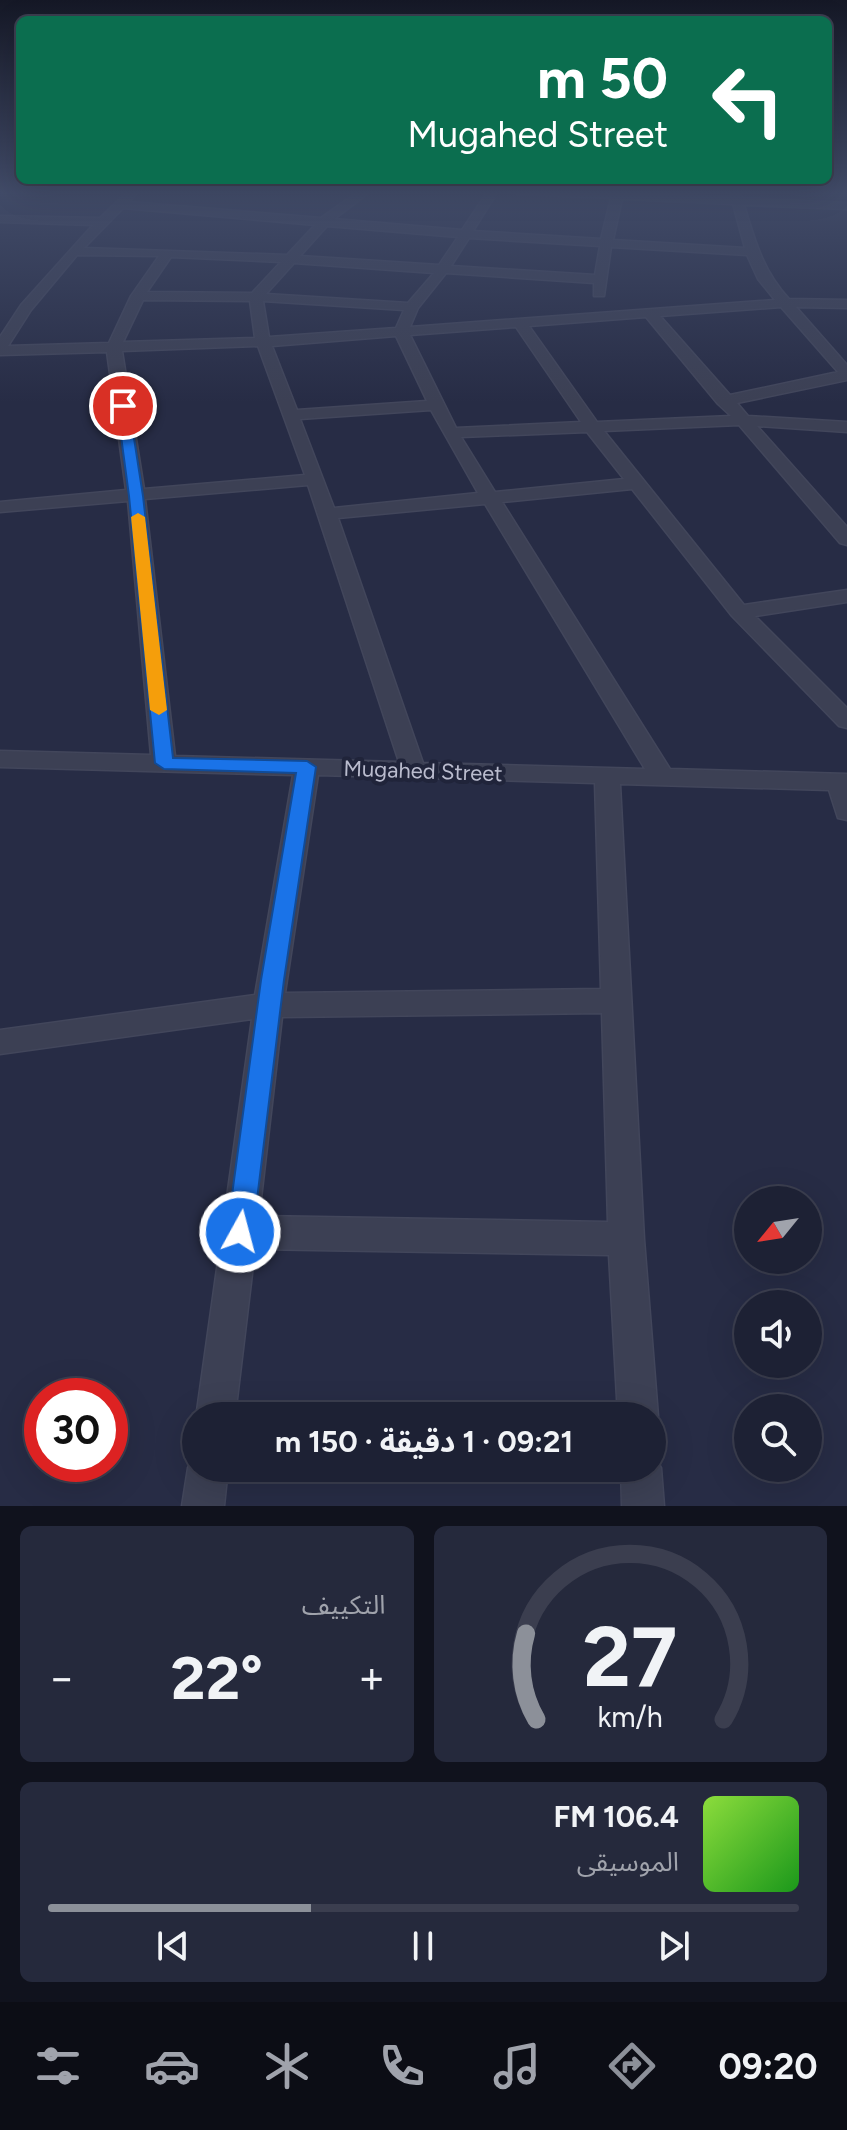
<!DOCTYPE html>
<html lang="ar">
<meta charset="utf-8">
<style>
:root{--surface:#1d2134;--page:#25293c;--text:#f1f3f6;--muted:#a0a3ac;--line:#3b3e4f;--accent:#8c9099}
body{margin:0;font-family:Figtree,"Noto Sans Arabic",sans-serif;background:var(--page);color:var(--text);direction:rtl;height:100vh;display:flex;flex-direction:column;font-size:30px;white-space:nowrap}
*{box-sizing:border-box;margin:0}
p{font-size:26px;color:var(--muted)}
.icon{flex:none;width:44px;height:44px;fill:none;stroke:currentColor;stroke-width:2;stroke-linecap:round;stroke-linejoin:round}
.map{position:relative;height:1506px;overflow:hidden;direction:ltr}
.details{display:flex;flex-direction:column;gap:20px;padding:20px;background:#10121d;flex:1}
.details>*{flex:none}
.hud{position:absolute;left:16px;top:16px;width:816px;height:168px;border-radius:12px;box-shadow:0 8px 32px #0002,0 0 0 2px var(--line);direction:rtl;background:#0b6e4f;color:#fff;overflow:hidden}
.needle{width:52px;rotate:240deg}
.tools{position:absolute;left:734px;top:1186px;display:grid;gap:16px}
.tools a{display:grid;place-items:center;width:88px;height:88px;border-radius:50%;background:var(--surface);box-shadow:0 8px 32px #0002,0 0 0 2px var(--line);font-size:40px}
.speed{position:absolute;left:24px;top:1378px;display:flex;gap:16px;font-size:40px;font-weight:700;text-align:center}
.speed>*{display:grid;place-content:center;width:104px;height:104px;border-radius:50%;background:var(--surface);box-shadow:0 8px 32px #0002,0 0 0 2px var(--line);line-height:1}
.speed .limit{border:12px solid #d22;background:#fff;color:#111}
.pin{position:absolute;display:grid;place-items:center;width:68px;height:68px;color:#fff;margin:-34px;border:4px solid #fff;border-radius:50%;box-shadow:0 2px 8px #0007}
.me{position:absolute;width:88px;margin:-44px;rotate:7deg;stroke-linejoin:round;filter:drop-shadow(0 0 6px #0008)}
.turn{display:flex;align-items:center;gap:28px;height:168px;padding:0 32px;font-size:36px}
.turn .icon{width:104px;height:104px;stroke-width:2.5}
.turn b{display:block;font-size:56px;line-height:68px}
.big{font-size:60px;font-weight:700;line-height:1.1}
.details .widget{flex:1;display:flex;flex-direction:column;justify-content:center;gap:12px;min-width:0;padding:0 28px;border-radius:12px;background:var(--page)}
.details .dial{align-items:center;gap:0}
.dial svg{height:208px;overflow:visible;fill:none;stroke:var(--line);stroke-width:7;stroke-linecap:round;text-anchor:middle}
.dial text{fill:var(--text);stroke:none}
.song{display:flex;align-items:center;gap:24px}
.cover{width:96px;height:96px;border-radius:12px;background:linear-gradient(135deg,hsl(90 70% 55%),hsl(120 70% 35%))}
.played{height:8px;border-radius:4px;background:linear-gradient(90deg,var(--accent) 35%,var(--line) 35%)}
.keys{display:flex;justify-content:space-around;direction:ltr}
.heat{display:flex;justify-content:space-between;align-items:center;font-size:44px;direction:ltr}
.details .tiles{flex:1;display:grid;gap:20px;grid-template-columns:1fr 1fr}
.widget:last-child{grid-column:span 2}
.trip{position:absolute;left:182px;top:1402px;width:484px;height:80px;border-radius:40px;background:var(--surface);box-shadow:0 8px 32px #0002,0 0 0 2px var(--line);font-weight:700;line-height:80px;text-align:center;direction:rtl}
.menu{display:flex;height:128px;justify-content:space-around;align-items:center;background:#0c0d15;color:var(--muted)}
.menu .icon{width:56px;height:56px}
.menu .current{color:var(--accent)}
.menu b{font-size:36px;color:var(--text)}
.map>svg:first-child{display:block}
</style>
<div class="map">
<svg width="847" height="1506" viewBox="0 0 847 1506">
<rect width="100%" height="100%" fill="#272c45"/>
<g fill="none" stroke-linecap="round" stroke-linejoin="round">
<g stroke="#42465b" stroke-width="3">
<path id="minor" d="M 128,191 L 137,193 L 129,202 L 321,218 L 359,191 L 371,191 L 334,219 L 462,230 L 488,191 L 498,191 L 473,231 L 601,239 L 611,198 L 517,194 L 512,191 L 731,197 L 730,191 L 740,191 L 742,198 L 847,203 L 847,209 L 744,205 C 755,241 763,271 789,299 L 847,300 L 847,308 L 796,307 L 847,365 L 847,380 L 737,403 L 748,416 L 847,422 L 847,432 L 757,426 L 847,527 L 847,545 L 840,543 L 739,425 L 604,431 L 744,605 L 847,590 L 847,602 L 755,616 L 847,708 L 847,728 L 839,726 L 732,616 L 632,489 L 502,502 L 670,769 L 847,774 L 847,820 L 838,818 L 829,790 L 620,784 L 644,1239 L 658,1416 L 652,1430 L 652,1416 L 618,1416 L 609,1255 L 255,1249 L 235,1416 L 196,1418 L 252,1019 L 0,1054 L 0,1030 L 255,995 L 293,775 L 0,767 L 0,751 L 151,755 L 128,501 L 0,512 L 0,502 L 126,490 L 107,352 L 0,355 L 0,337 L 21,305 L 93,225 L 0,222 L 0,216 L 100,218 ZM 622,199 L 733,204 L 745,248 L 613,240 ZM 123,208 L 315,225 L 287,255 L 84,248 ZM 327,226 L 458,237 L 439,265 L 300,256 ZM 469,238 L 600,246 L 595,275 L 451,266 ZM 611,247 L 747,255 L 758,279 L 775,300 L 410,327 L 418,308 L 446,273 L 594,283 L 594,296 L 604,296 ZM 77,255 L 159,256 L 131,296 L 109,343 L 8,346 L 31,310 ZM 171,257 L 281,262 L 252,293 L 147,292 ZM 294,263 L 434,273 L 408,303 L 266,294 ZM 143,300 L 250,301 L 255,338 L 123,342 ZM 263,301 L 404,310 L 396,328 L 269,337 ZM 781,307 L 838,372 L 730,395 L 660,316 ZM 646,317 L 718,404 L 731,416 L 597,422 L 529,326 ZM 516,327 L 581,422 L 456,428 L 410,335 ZM 396,336 L 427,401 L 297,410 L 272,346 ZM 258,346 L 305,475 L 144,489 L 122,351 ZM 431,410 L 478,493 L 334,508 L 300,419 ZM 587,432 L 624,479 L 495,492 L 461,437 ZM 308,485 L 399,762 L 175,756 L 145,499 ZM 485,504 L 645,769 L 423,763 L 338,518 ZM 318,775 L 595,783 L 601,989 L 285,993 ZM 602,1013 L 608,1222 L 259,1216 L 282,1017 Z
M 196,1452 L 196,1468 L 228,1468 L 224,1506 L 182,1506 L 188,1468 Z
M 652,1452 L 661,1468 L 664,1506 L 622,1506 L 621,1468 L 652,1468 Z"/>
</g>
<use href="#minor" fill="#3c4054" fill-rule="evenodd"/>
</g>
<linearGradient id="sky" x2="0" y2="1"><stop stop-color="#151826"/><stop offset="0.48" stop-color="#414b68"/><stop offset="1" stop-color="#414b68" stop-opacity="0"/></linearGradient>
<rect width="847" height="402" fill="url(#sky)"/>
<path fill="#1a73e8" stroke="#114b97" stroke-width="2" d="M 123,403 L 129,406 L 143,496 L 173,758 L 307,761 L 316,767 L 284,980 L 253,1232 L 249,1241 L 240,1244 L 231,1241 L 227,1232 L 261,980 L 296,773 L 164,769 L 155,763 L 129,496 L 117,406 Z"/>
<path fill="#f59e0b" d="M 138,513 L 145,517 L 167,710 L 159,715 L 150,710 L 131,517 Z"/>
<g text-anchor="middle" dominant-baseline="central" stroke-width="8" stroke-linejoin="round" paint-order="stroke">
<g font-size="22" fill="#babcce" stroke="#20243a">
<text transform="translate(423 771) rotate(2)">Mugahed Street</text>
</g>
</g>
</svg>
<div class="tools">
<a><svg class="needle" viewBox="-14 -14 28 28"><path d="M0-13l5 13h-10z" fill="#e53935"/><path d="M0 13l5-13h-10z" fill="#a0a3ac"/></svg></a>
<a><svg class="icon" aria-label="sound" viewBox="0 0 24 24"><path d="M4 9h4l5-4v14l-5-4H4zM17 9q2 3 0 6"/></svg></a>
<a><svg class="icon" aria-label="search" viewBox="0 0 24 24"><circle cx="10" cy="10" r="6"/><path d="M15 15l6 6"/></svg></a>
</div>
<div class="speed"><div class="limit">30</div></div>
<div class="pin" style="left:123px;top:406px;background:#d93025"><svg class="icon" aria-label="arrive" viewBox="0 0 24 24"><path d="M6 21V4h12l-3 4 3 4H6"/></svg></div>
<svg class="me" style="left:240px;top:1232px" viewBox="-20 -20 40 40"><circle r="17" fill="#1a73e8" stroke="#fff" stroke-width="3"/><path d="M0-11L8 9 0 5-8 9z" fill="#fff"/></svg>
<div class="trip">09:21 · 1 دقيقة · 150 m</div>
<div class="hud">
<div class="turn"><svg class="icon" aria-label="left" viewBox="0 0 24 24"><path d="M17 20v-9H6M10 6l-5 5 5 5"/></svg><div><b>50 m</b>Mugahed Street</div></div>
</div>
</div>
<section class="details">
<div class="tiles">
<div class="widget dial"><svg viewBox="0 0 100 80">
<path d="M14 69A42 42 0 1 1 86 69"/>
<path d="M14 69A42 42 0 0 1 10 36" stroke="#8c9099"/>
<text x="50" y="56" font-size="32" font-weight="700">27</text>
<text x="50" y="72" font-size="11">km/h</text>
</svg></div>
<div class="widget"><p>التكييف</p>
<div class="heat"><a>−</a><b class="big">22°</b><a>+</a></div>
</div>
<div class="widget">
<div class="song"><i class="cover"></i><div><b>106.4 FM</b><p>الموسيقى</p></div></div>
<div class="played"></div>
<div class="keys"><svg class="icon" aria-label="previous" viewBox="0 0 24 24"><path d="M18 5L8 12l10 7zM5 5v14"/></svg><svg class="icon" aria-label="pause" viewBox="0 0 24 24"><path d="M8 5v14M16 5v14"/></svg><svg class="icon" aria-label="next" viewBox="0 0 24 24"><path d="M6 5l10 7-10 7zM19 5v14"/></svg></div>
</div>
</div>
</section>
<nav class="menu">
<b>09:20</b>
<svg class="icon current" aria-label="directions" viewBox="0 0 24 24"><path d="M12 3l9 9-9 9-9-9zM9 14v-3h6M13 9l2 2-2 2"/></svg>
<svg class="icon" aria-label="music" viewBox="0 0 24 24"><path d="M9 18V5l10-2v13"/><circle cx="6" cy="18" r="3"/><circle cx="16" cy="16" r="3"/></svg>
<svg class="icon" aria-label="phone" viewBox="0 0 24 24"><path d="M5 4h4l2 5-3 2q2 4 5 5l2-3 5 2v4C11 20 4 13 5 4z"/></svg>
<svg class="icon" aria-label="climate" viewBox="0 0 24 24"><path d="M12 3v18M4 7l16 10M4 17L20 7"/></svg>
<svg class="icon" aria-label="car" viewBox="0 0 24 24"><path d="M5 17H2v-5l4-1 3-4h7l3 4 3 1v5h-3M9 17h6M6 11h13"/><circle cx="7" cy="17" r="2"/><circle cx="17" cy="17" r="2"/></svg>
<svg class="icon" aria-label="filters" viewBox="0 0 24 24"><path d="M4 7h16M4 17h16"/><circle cx="9" cy="7" r="2"/><circle cx="15" cy="17" r="2"/></svg>
</nav>
